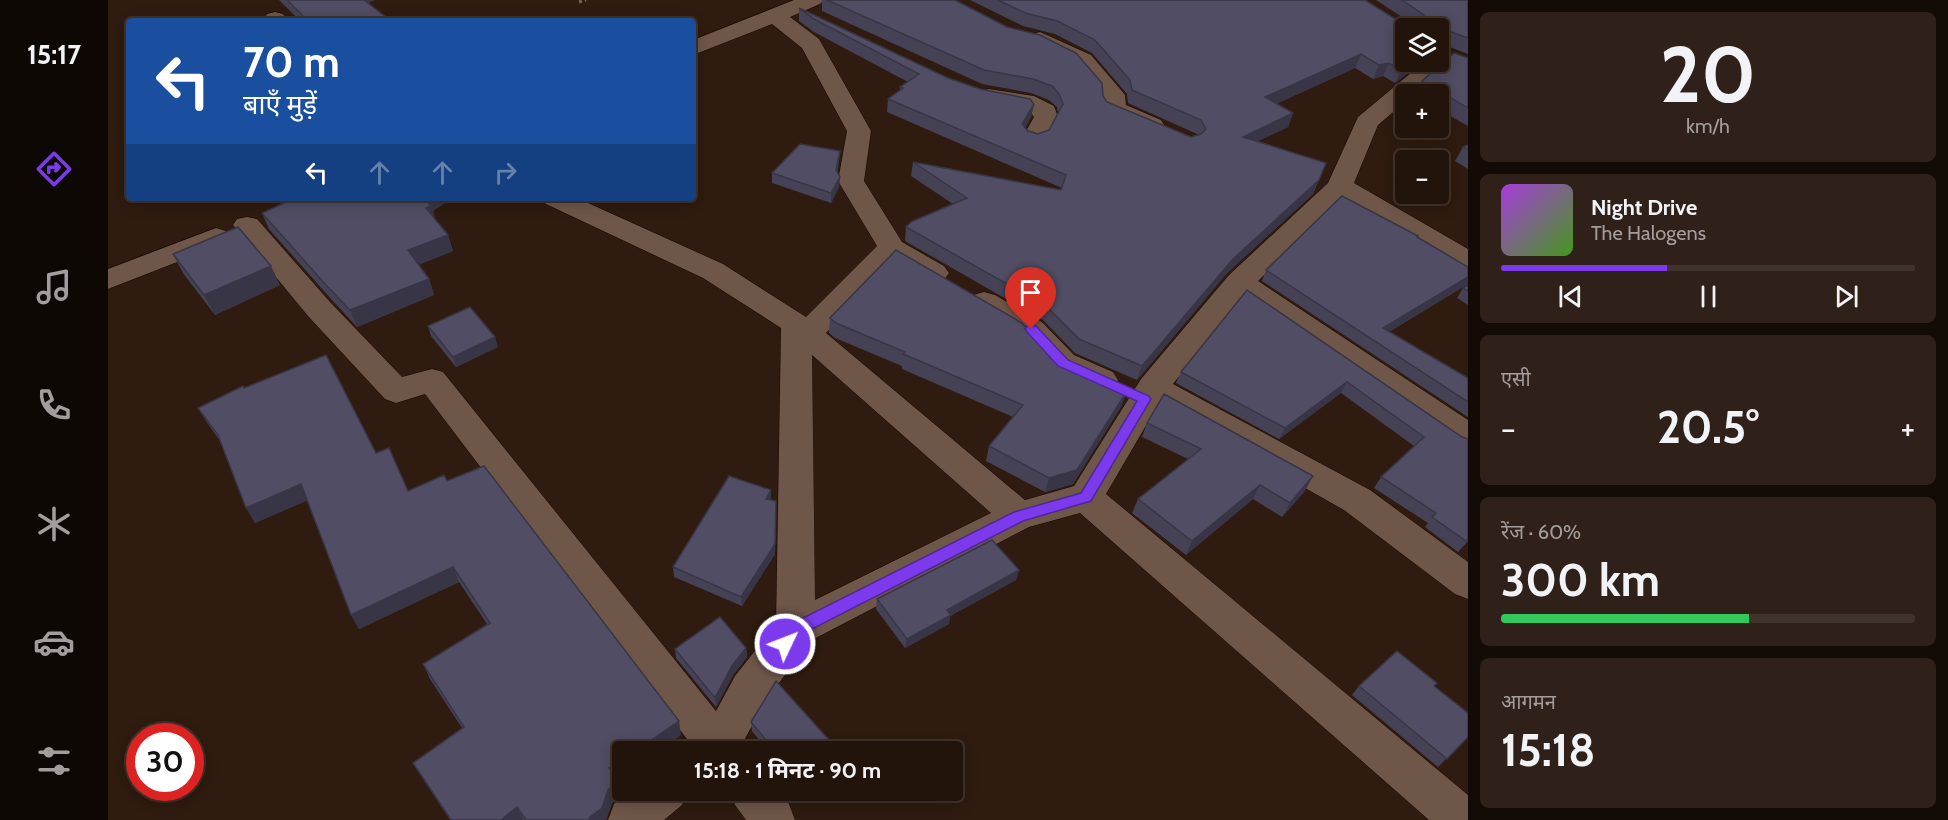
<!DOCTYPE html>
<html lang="hi">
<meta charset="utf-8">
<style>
:root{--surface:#23140b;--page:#2f2119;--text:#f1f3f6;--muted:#a39e9d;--line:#40332c;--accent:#7c3aed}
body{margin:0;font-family:Cabin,"Noto Sans Devanagari",sans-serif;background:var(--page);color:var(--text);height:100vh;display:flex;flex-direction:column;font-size:22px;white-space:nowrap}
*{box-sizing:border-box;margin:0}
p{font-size:20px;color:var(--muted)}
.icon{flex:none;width:33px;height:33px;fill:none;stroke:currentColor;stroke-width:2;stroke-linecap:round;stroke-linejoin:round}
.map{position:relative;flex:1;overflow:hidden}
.sheet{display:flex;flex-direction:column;gap:12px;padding:12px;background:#130b06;width:480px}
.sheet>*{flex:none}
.banner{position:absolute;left:18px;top:18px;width:570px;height:183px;border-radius:6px;box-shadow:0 3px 15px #0003,0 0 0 2px var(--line);background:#1a4fa0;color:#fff;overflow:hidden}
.controls{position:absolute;left:1287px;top:18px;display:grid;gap:12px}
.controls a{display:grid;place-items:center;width:54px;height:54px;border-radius:6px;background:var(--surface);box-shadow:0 3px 15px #0003,0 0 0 2px var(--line);font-size:30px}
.speed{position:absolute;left:18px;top:723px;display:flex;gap:12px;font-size:30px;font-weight:700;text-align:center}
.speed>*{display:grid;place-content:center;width:78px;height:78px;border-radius:50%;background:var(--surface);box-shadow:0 3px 15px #0003,0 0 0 2px var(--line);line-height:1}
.speed .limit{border:9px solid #d22;background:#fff;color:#111}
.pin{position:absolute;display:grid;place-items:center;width:51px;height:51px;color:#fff;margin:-62px -26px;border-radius:50% 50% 50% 0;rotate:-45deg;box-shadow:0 0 6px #0007}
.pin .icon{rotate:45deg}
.me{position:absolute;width:66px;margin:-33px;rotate:47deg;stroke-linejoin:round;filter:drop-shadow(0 0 4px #0008)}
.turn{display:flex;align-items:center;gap:21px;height:126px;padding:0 18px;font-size:27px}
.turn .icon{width:78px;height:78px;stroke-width:2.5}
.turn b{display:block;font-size:42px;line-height:51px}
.lanes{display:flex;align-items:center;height:57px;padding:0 18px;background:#0003;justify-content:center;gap:30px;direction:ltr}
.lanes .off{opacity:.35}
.big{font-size:45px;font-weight:700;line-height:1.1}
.sheet .tile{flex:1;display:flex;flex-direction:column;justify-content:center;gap:9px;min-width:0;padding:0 21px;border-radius:9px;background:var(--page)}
.sheet .dial{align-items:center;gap:0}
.dial b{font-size:78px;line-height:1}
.song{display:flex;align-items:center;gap:18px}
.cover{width:72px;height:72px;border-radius:9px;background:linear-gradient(135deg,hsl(280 70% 55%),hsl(100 70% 35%))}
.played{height:6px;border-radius:3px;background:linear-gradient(90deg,var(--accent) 40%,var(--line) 40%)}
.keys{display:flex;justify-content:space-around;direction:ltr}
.heat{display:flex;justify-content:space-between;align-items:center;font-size:33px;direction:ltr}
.charge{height:9px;border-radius:4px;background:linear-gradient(90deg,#34c759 60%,var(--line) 0)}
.trip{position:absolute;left:504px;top:741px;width:351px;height:60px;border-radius:6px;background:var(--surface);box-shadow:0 3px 15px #0003,0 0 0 2px var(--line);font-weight:700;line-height:60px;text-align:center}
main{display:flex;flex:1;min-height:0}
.dock{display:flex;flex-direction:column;width:108px;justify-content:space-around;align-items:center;background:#0e0804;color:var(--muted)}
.dock .icon{width:42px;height:42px}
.dock .selected{color:var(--accent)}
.dock b{font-size:27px;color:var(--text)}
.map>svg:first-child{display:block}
</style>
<main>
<nav class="dock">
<b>15:17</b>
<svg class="icon selected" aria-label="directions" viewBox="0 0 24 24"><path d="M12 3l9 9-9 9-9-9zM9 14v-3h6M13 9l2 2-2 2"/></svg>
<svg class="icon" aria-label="music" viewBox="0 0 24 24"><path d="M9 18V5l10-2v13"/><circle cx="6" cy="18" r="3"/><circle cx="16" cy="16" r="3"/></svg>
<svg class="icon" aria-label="phone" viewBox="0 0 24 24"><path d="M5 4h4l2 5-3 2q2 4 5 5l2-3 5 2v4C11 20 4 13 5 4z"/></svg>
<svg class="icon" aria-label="climate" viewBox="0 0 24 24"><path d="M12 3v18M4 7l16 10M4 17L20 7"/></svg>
<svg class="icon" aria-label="car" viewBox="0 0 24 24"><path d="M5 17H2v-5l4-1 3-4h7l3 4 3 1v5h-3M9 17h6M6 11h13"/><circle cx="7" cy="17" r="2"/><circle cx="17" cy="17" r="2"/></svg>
<svg class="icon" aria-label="filters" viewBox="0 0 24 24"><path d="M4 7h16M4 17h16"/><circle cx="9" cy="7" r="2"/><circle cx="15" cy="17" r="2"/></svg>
</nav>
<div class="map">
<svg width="1360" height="820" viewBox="0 0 1360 820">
<rect width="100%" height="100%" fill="#2f1b0f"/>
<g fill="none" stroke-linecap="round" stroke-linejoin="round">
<g stroke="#160500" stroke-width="1">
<path id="minor" d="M 686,0 L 716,0 L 712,4 L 682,17 L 711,39 L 763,131 L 756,181 L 794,242 L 836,266 L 841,273 L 836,280 C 817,285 802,272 786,262 L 718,333 L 917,500 L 966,486 L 1033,379 L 1121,275 L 1220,183 L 1250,117 L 1316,62 L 1330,62 L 1330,55 L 1337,57 L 1340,62 L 1337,67 L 1305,94 L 1298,94 L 1298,101 L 1270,125 L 1246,183 L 1360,249 L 1360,270 L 1350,267 L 1234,199 L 1150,281 L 1360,420 L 1360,450 L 1348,446 L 1134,298 L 1065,384 L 1262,490 L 1360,562 L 1360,599 L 1347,594 L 1236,510 L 1050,405 L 998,494 L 1360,795 L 1360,820 L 1321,820 L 972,513 L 921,527 L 702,641 L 657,702 L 633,746 L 635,752 L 583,752 L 585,747 L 317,394 L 288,403 L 277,399 L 200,316 L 125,225 L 129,219 L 139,217 L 149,219 L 222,302 L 294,377 L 324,369 L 335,372 L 608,711 L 627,676 L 668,624 L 673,328 L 595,278 L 438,204 L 434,198 L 469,198 L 615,264 L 698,317 L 769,246 L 730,181 L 739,131 L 694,48 L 664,24 L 585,55 L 585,40 ZM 704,355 L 883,513 L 707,600 Z
M 167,12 L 175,14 L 180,21 L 158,21 L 156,19 L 159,14 Z
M 932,32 L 983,55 L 1013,90 L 1017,95 L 1018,105 L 1053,120 L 1056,125 L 1053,130 C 1034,135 1014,121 997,114 L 994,109 L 993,96 L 967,65 L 924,44 L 921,39 L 924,34 Z
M 881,89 L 926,96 L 946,106 L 950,117 L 936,143 L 927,146 L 918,143 L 914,138 L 926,117 C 918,102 888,105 873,101 L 869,96 L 873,91 Z
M 108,228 L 118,231 L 122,237 L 118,243 L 0,289 L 0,269 Z
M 876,292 L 887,295 L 934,322 L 966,355 L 1005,372 L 1010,380 L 1005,388 L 994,391 L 944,371 L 912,336 L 865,309 L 861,302 L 865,295 Z
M 523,790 L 580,790 L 574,805 L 556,820 L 500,820 L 506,804 Z
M 621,790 L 670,790 L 681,804 L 687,820 L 638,820 L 627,805 Z"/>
</g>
<path stroke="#75645a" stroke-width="3" stroke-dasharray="3 3" stroke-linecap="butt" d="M 471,2 L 478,0"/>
<use href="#minor" fill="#6e5649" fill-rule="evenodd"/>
</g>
<path fill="#454256" d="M 171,0 L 267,0 L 260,3 L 283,21 L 192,21 Z
M 714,0 L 847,0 L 995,96 L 999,102 L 1083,137 L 1090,135 L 1089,134 L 1020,103 L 1019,94 L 984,53 L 947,34 L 915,26 L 862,0 L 1257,0 L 1295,24 L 1303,24 L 1303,23 L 1268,0 L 1360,0 L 1360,54 L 1334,44 L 1330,54 L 1330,28 L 1298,62 L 1313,62 L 1287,83 L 1275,76 L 1265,79 L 1247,68 L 1168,104 L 1185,113 L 1180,127 L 1150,141 L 1218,163 L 1205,194 L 1119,273 L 1029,380 L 967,353 L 935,320 L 797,241 L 798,227 L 845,204 L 803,176 L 805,162 L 953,190 L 954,188 L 779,112 L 780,99 L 792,91 L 792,87 L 800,82 L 706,32 L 691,21 L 691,8 L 840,78 L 872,89 L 926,104 L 923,117 L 917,128 L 920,131 L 930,134 L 941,130 L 950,113 L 949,107 L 941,100 L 923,93 L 874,84 L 714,11 Z
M 1360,58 L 1360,126 L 1330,109 L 1330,94 L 1307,94 L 1314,81 Z
M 1360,145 L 1360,169 L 1347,161 L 1355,147 Z
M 732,151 L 729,173 L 732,177 L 731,187 L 723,203 L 664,183 L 664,173 Z
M 187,198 L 344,198 L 325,211 L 327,219 L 340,235 L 345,251 L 310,265 L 321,279 L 326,295 L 249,327 L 224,300 L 161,229 L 154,213 Z
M 1310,236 L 1309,238 L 1360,267 L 1360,284 L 1281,332 L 1360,378 L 1360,417 L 1154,281 L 1158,270 Z
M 65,254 L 172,285 L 107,315 L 75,273 Z
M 1360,285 L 1360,305 L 1349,298 L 1355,288 Z
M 1139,290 L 1354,437 L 1360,439 L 1360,541 L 1350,552 L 1317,527 L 1320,523 L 1266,488 L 1273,477 L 1306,446 L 1233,393 L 1171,439 L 1068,383 L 1073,372 Z
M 722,318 L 947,359 L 1014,405 L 965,484 L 937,492 L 878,461 L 881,446 L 905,417 L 794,369 L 794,366 L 727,338 L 721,333 Z
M 320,326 L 390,347 L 348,367 L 323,336 Z
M 136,388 L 268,453 L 300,491 L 339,481 L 573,735 L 509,778 L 511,781 L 514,794 L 504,803 L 498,820 L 342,820 L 313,776 L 305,763 L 354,728 L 322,679 L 315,664 L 379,624 L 351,582 L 251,629 L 243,615 L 200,500 L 147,523 L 112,441 L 100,424 L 90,408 Z
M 1039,423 L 1197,491 L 1174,517 L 1145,499 L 1078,555 L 1024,513 L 1030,499 L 1080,459 L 1034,437 Z
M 663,500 L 667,554 L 634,606 L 566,577 L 565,567 Z
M 911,570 L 908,580 L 842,616 L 841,624 L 797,648 L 768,609 L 769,599 Z
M 638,648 L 639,657 L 625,675 L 608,707 L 568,658 L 567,649 Z
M 1251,686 L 1326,686 L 1360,737 L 1330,767 L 1244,695 Z
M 643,722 L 722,750 L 720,752 L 661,752 L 644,731 Z"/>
<path fill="#383646" d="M 250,0 L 267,0 L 252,5 Z
M 1253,54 L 1247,68 L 1152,111 L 1157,97 Z
M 1303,62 L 1313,62 L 1287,83 L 1293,70 Z
M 1281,63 L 1275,76 L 1265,79 L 1271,65 Z
M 926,104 L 923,117 L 912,138 L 914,124 Z
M 1185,113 L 1180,127 L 1130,150 L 1135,137 Z
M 732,151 L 731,162 L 728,181 L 728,170 Z
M 732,177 L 731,187 L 723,203 L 723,193 Z
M 1211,180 L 1205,194 L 1119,273 L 1029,380 L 1034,366 L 1125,259 Z
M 315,198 L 344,198 L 325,211 L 328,222 L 323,224 Z
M 340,235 L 345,251 L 305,267 L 300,250 Z
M 163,266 L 172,285 L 107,315 L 96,295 Z
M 1360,277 L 1360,284 L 1269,339 L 1275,328 Z
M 321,279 L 326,295 L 249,327 L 242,310 Z
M 387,337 L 390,347 L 348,367 L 345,357 Z
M 1239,382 L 1233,393 L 1171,439 L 1177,428 Z
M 1019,391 L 1014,405 L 965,484 L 937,492 L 941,478 Z
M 1205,476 L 1197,491 L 1174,517 L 1182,503 Z
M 193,484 L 202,499 L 147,523 L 138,508 Z
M 1152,485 L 1145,499 L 1078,555 L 1084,541 Z
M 663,490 L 663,500 L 658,499 Z
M 668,501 L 667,554 L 634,606 L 633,597 Z
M 345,567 L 351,582 L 251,629 L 243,615 Z
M 911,570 L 908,580 L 842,616 L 841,624 L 797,648 L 799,639 L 839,610 Z
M 638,648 L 639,657 L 625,675 L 608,707 L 607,698 L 624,666 Z
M 571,721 L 573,735 L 548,752 L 526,752 Z
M 722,741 L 722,750 L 720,752 L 709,752 Z
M 514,759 L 514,775 L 505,781 L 501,768 Z
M 511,781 L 514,794 L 504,803 L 498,820 L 482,820 L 481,818 L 500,790 Z
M 409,807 L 415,820 L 393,820 Z"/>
<path fill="#504d64" stroke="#383646" stroke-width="1.5" d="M 179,0 L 256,0 L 283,21 L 200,21 Z
M 719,0 L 847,0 L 899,27 L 932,35 L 968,53 L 994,83 L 995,96 L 999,102 L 1083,137 L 1093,134 L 1098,129 L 1093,120 L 1024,90 L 1022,80 L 987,40 L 949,21 L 917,13 L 890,0 L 1257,0 L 1295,24 L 1305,25 L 1306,17 L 1314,17 L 1316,15 L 1294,0 L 1360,0 L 1360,38 L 1335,29 L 1334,46 L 1330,47 L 1330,28 L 1298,28 L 1298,62 L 1303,62 L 1293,70 L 1281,63 L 1271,65 L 1253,54 L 1157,97 L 1185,113 L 1135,137 L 1218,163 L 1211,180 L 1125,259 L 1034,366 L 971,339 L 938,306 L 798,227 L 803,222 L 859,198 L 805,162 L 953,190 L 958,175 L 780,99 L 795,88 L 792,87 L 811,74 L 706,19 L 691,8 L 840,78 L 872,89 L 922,99 L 926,104 L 914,124 L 920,131 L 930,134 L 941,130 L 955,104 L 951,94 L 944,86 L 925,79 L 876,70 Z
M 1346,53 L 1360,58 L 1360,108 L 1314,81 Z
M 692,144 L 732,151 L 728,170 L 732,177 L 723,193 L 664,173 Z
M 1360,145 L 1360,150 L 1355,147 Z
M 1234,196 L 1310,236 L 1309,237 L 1360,267 L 1360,277 L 1275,328 L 1360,378 L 1360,402 L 1158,270 Z
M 187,198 L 316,198 L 323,206 L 318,208 L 340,235 L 300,250 L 321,279 L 242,310 L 217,284 L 154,213 Z
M 130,227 L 163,266 L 96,295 L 65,254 Z
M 788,250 L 914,323 L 947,359 L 1019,391 L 969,470 L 941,478 L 881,446 L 915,405 L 795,354 L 797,352 L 728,323 L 722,318 Z
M 1360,285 L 1360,291 L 1355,288 Z
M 1139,290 L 1354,437 L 1360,439 L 1360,539 L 1358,541 L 1324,517 L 1328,513 L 1273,477 L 1316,437 L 1239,382 L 1177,428 L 1073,372 Z
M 362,307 L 387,337 L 345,357 L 320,326 Z
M 218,355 L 268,453 L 281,448 L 300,491 L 336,475 L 339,481 L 376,466 L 571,721 L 526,752 L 514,752 L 514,759 L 501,768 L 511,781 L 500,790 L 494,808 L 481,818 L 483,820 L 418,820 L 409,807 L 393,820 L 343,820 L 305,763 L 356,727 L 315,664 L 382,623 L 345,567 L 243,615 L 193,484 L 138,508 L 110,435 L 90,408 L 135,386 L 136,388 Z
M 1056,394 L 1205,476 L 1182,503 L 1152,485 L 1084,541 L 1030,499 L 1093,449 L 1039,423 Z
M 621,476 L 663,490 L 658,499 L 668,501 L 667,544 L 633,597 L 565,567 Z
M 884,540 L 911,570 L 839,610 L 843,615 L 799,639 L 769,599 Z
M 612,617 L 638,648 L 624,666 L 607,698 L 567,649 Z
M 1289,651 L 1329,683 L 1326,686 L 1360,713 L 1360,737 L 1339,759 L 1251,686 Z
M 668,681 L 722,741 L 709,752 L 668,752 L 643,722 Z"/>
<path fill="#7c3aed" stroke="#51269a" stroke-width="1.5" d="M 923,325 L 928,326 L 960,360 L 1041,396 L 1043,399 L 983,501 L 915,521 L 694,634 L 683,650 L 677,652 L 671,650 L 669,644 L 683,624 L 906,512 L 973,493 L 1029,401 L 950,366 L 919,332 L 917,329 L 919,326 Z"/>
</svg>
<div class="controls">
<a><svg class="icon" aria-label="layers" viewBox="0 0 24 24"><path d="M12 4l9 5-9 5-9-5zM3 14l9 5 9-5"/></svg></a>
<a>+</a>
<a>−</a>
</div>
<div class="speed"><div class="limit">30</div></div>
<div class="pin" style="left:923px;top:329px;background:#d93025"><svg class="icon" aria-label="arrive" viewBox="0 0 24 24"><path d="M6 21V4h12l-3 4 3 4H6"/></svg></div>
<svg class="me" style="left:677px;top:644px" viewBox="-20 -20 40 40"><circle r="17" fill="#7c3aed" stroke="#fff" stroke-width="3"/><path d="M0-11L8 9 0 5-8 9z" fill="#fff"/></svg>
<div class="trip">15:18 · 1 मिनट · 90 m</div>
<div class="banner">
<div class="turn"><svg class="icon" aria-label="left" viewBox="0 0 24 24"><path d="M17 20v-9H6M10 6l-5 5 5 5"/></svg><div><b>70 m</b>बाएँ मुड़ें</div></div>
<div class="lanes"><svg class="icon" aria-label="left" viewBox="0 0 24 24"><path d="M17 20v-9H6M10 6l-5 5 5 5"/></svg><svg class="icon off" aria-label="ahead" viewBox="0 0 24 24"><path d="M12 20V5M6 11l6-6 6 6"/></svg><svg class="icon off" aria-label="ahead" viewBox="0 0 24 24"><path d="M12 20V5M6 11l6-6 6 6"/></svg><svg class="icon off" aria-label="right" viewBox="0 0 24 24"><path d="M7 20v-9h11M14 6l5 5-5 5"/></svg></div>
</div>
</div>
<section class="sheet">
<div class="tile dial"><b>20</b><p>km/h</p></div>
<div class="tile">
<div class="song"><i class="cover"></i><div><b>Night Drive</b><p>The Halogens</p></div></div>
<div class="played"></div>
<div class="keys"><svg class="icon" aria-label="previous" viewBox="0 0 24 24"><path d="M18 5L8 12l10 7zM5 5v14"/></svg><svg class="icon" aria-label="pause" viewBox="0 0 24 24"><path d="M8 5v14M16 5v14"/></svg><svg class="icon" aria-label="next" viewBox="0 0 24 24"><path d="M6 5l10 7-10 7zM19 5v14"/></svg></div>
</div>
<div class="tile"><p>एसी</p>
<div class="heat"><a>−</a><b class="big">20.5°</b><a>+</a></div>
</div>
<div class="tile"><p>रेंज · 60%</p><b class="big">300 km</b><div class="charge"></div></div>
<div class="tile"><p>आगमन</p><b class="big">15:18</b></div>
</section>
</main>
